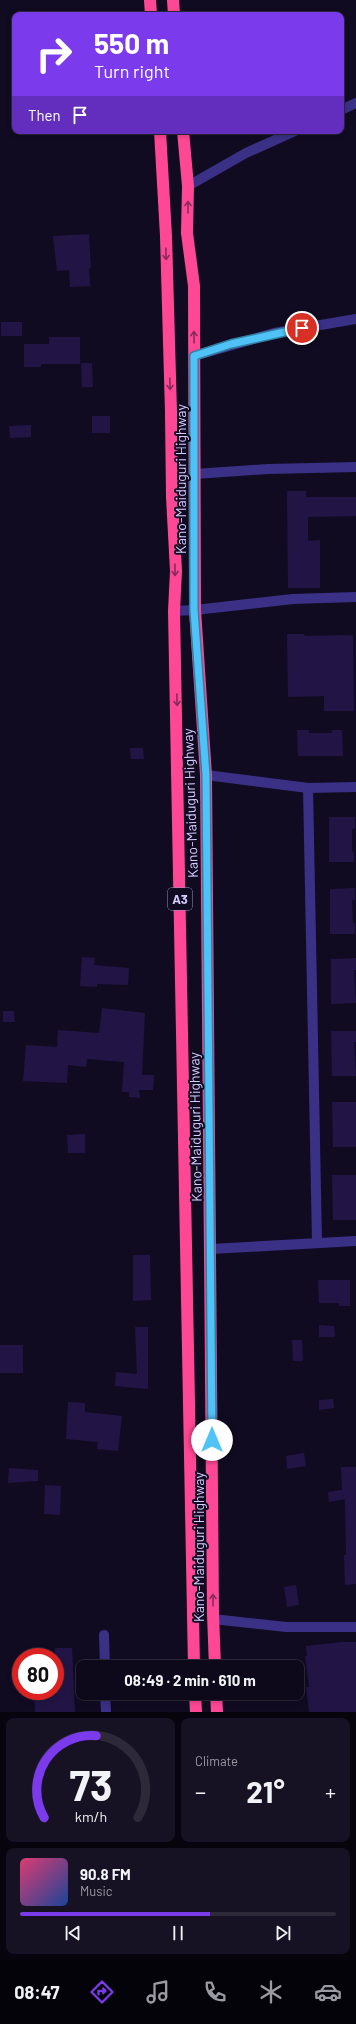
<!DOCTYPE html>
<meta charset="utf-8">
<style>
:root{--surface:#0d081a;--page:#161123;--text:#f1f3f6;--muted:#9a9aa2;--line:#2d2939;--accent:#7c3aed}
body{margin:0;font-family:Barlow,sans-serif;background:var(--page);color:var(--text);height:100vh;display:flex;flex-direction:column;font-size:15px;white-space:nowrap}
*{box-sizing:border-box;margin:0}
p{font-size:13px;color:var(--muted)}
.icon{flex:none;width:22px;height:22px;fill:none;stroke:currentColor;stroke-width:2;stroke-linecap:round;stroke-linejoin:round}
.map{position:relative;height:1712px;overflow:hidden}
.side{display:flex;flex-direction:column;gap:6px;padding:6px;background:#07040e;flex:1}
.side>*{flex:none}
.banner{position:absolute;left:12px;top:12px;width:332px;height:122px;border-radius:8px;box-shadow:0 2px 6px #0003,0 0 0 1px var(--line);background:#7c3aed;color:#fff;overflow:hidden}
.speed{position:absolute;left:12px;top:1648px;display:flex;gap:8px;font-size:20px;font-weight:700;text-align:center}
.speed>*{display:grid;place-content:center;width:52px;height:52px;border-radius:50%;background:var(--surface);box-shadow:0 2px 6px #0003,0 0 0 1px var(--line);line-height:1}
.speed .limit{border:6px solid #d22;background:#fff;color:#111}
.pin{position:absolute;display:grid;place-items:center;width:34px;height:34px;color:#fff;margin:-17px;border:2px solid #fff;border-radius:50%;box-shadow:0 1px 4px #0007}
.me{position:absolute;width:44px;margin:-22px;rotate:0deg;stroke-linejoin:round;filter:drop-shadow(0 0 3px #0008)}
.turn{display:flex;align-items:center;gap:14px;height:84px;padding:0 16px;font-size:18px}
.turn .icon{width:52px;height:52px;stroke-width:2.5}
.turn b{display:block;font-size:28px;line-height:34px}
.then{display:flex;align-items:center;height:38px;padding:0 16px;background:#0003;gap:8px;font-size:15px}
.big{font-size:30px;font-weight:700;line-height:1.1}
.side .card{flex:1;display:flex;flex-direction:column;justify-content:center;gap:6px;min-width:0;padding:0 14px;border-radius:8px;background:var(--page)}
.side .dial{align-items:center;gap:0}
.dial svg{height:104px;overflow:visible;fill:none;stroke:var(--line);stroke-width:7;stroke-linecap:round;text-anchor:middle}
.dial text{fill:var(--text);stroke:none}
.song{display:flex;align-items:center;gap:12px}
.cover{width:48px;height:48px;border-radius:6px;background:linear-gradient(135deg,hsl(340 70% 55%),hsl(220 70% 35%))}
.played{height:4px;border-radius:2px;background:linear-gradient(90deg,var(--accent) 60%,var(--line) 60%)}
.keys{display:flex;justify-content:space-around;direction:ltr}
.heat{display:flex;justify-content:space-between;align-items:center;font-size:22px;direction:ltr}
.side .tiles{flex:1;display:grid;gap:6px;grid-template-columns:1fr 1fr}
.card:last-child{grid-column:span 2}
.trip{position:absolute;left:76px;top:1660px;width:228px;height:40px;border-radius:8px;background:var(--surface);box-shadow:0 2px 6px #0003,0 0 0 1px var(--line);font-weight:700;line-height:40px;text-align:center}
.menu{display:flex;height:64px;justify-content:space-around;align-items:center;background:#05030a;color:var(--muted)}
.menu .icon{width:28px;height:28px}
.menu .selected{color:var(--accent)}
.menu b{font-size:18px;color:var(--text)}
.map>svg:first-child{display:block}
</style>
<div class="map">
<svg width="356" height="1712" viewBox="0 0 356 1712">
<rect width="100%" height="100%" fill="#110b22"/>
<path fill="#221545" d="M 89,234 L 91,268 L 89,269 L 90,286 L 70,287 L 69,270 L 57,271 L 53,236 Z
M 1,322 L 22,322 L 22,336 L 1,336 Z
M 49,337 L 80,337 L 80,364 L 41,364 L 41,367 L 24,367 L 24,344 L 49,344 Z
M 81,363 L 92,363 L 93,387 L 82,387 Z
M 92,416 L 110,416 L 110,433 L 92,433 Z
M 31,425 L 31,437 L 10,438 L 9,426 Z
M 287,491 L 306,491 L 306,497 L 356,497 L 356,516 L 308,517 L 308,541 L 320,540 L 320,588 L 288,588 Z
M 287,634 L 304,634 L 305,636 L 353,635 L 354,711 L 324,711 L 324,696 L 288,697 Z
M 297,730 L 309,730 L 309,733 L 332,733 L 332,730 L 342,730 L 343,756 L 298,756 Z
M 130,748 L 143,748 L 144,759 L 131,759 Z
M 329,817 L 355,817 L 355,829 L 352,829 L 352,852 L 354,852 L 354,862 L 329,862 Z
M 355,888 L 355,900 L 352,900 L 353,923 L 355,923 L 355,934 L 330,934 L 330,889 Z
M 82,957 L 95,958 L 94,965 L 129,968 L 128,985 L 97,984 L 97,987 L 80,986 Z
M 356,958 L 356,970 L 354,970 L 356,1003 L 331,1004 L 331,959 Z
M 102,1008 L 145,1013 L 142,1075 L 154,1075 L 153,1090 L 139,1090 L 140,1098 L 129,1097 L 129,1092 L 122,1092 L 124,1062 L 87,1059 L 86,1067 L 68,1065 L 67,1083 L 23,1081 L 26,1045 L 57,1047 L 58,1030 L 99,1033 Z
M 3,1011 L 14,1011 L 15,1022 L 3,1022 Z
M 331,1031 L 356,1031 L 356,1042 L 354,1042 L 356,1076 L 332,1076 Z
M 332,1102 L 356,1102 L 356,1147 L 333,1147 Z
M 85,1134 L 85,1153 L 68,1153 L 67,1135 Z
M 332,1175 L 356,1175 L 356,1220 L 333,1220 Z
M 133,1255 L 150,1255 L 151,1300 L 133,1301 Z
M 318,1280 L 350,1280 L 350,1306 L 339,1306 L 339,1303 L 319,1303 Z
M 319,1325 L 334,1326 L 335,1337 L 319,1337 Z
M 135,1327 L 148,1327 L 148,1389 L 115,1386 L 116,1372 L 137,1374 Z
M 292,1340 L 302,1340 L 303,1361 L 293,1361 Z
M 0,1345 L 23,1345 L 23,1373 L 0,1373 Z
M 333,1399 L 334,1408 L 319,1410 L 319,1400 Z
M 68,1402 L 85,1403 L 85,1412 L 122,1416 L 118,1451 L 97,1449 L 98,1442 L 66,1439 Z
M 303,1453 L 304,1453 L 306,1466 L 287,1469 L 286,1456 Z
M 341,1467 L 356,1467 L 356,1584 L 345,1585 L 344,1555 L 346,1555 L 345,1499 L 329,1502 L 328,1492 L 342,1490 Z
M 9,1468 L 38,1470 L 38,1481 L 8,1483 Z
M 45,1485 L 61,1486 L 60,1515 L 44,1514 Z
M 296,1585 L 299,1605 L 287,1607 L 284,1587 Z
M 341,1642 L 356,1642 L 356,1712 L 309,1712 L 306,1687 L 309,1687 L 305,1656 L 307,1656 L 306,1646 Z
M 55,1648 L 72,1648 L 75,1712 L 35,1712 L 34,1691 L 55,1691 L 56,1688 Z"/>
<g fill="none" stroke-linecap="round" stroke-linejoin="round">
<path stroke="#3a3186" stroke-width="10" d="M 341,110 L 356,103
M 188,186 L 246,153 L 295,131
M 194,356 L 274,333 L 356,319
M 195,474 L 268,469 L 356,467
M 174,611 L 195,610 L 293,599 L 356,597
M 206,775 L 308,788 L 356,787
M 308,788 L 317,1242
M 211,1249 L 356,1241
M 213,1619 L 286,1627 L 356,1627
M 104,1635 L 105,1667
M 105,1693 L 106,1712"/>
<path stroke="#ff4895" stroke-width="12" d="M 150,0 L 151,15
M 173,0 L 174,15
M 160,131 L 166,236 L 171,412 L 172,497 L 176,571 L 174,611 L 194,1667
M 183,131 L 188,186 L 187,233 L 194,286 L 195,610 L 206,775 L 213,1614 L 215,1667
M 195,1693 L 196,1712
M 216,1693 L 217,1712"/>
</g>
<defs><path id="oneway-shaft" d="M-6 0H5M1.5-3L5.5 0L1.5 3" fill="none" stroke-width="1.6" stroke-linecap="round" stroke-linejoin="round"/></defs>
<g stroke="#882a5c">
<use href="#oneway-shaft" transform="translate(188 207) rotate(-90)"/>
<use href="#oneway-shaft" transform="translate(166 254) rotate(89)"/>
<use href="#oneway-shaft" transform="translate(194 337) rotate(-91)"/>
<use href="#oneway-shaft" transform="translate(170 384) rotate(88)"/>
<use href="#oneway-shaft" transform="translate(175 570) rotate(89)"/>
<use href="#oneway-shaft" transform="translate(177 700) rotate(89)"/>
<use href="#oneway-shaft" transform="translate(213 1600) rotate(-90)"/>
</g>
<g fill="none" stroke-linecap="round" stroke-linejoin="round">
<g stroke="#337fa1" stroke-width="10">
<path id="route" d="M 212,1440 L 206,775 L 194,610 L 194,356 L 231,344 L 302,328"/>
</g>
<use href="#route" stroke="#4fc3f7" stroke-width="7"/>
</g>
<g text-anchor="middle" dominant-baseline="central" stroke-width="4" stroke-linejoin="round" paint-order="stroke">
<rect fill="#110b22" stroke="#9a93bd" stroke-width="1" x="168" y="888" width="24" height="22" rx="3"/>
<g font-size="13" font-weight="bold" fill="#d5cdff">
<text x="180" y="899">A3</text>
</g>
<g font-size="14" fill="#d5cdff" stroke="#110b22">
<text transform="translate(180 479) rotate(-90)">Kano-Maiduguri Highway</text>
<text transform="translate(190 803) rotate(-92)">Kano-Maiduguri Highway</text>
<text transform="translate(195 1127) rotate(-91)">Kano-Maiduguri Highway</text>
<text transform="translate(198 1547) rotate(-90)">Kano-Maiduguri Highway</text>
</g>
</g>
</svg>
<div class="speed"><div class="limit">80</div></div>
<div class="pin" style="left:302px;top:328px;background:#d93025"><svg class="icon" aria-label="arrive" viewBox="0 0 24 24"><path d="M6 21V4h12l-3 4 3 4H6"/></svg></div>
<svg class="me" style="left:212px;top:1440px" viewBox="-20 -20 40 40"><circle r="19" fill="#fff"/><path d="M0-13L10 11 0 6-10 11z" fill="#4fc3f7"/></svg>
<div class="trip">08:49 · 2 min · 610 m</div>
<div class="banner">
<div class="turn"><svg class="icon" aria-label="right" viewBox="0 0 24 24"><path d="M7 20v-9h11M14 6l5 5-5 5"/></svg><div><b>550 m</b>Turn right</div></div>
<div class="then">Then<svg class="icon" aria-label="arrive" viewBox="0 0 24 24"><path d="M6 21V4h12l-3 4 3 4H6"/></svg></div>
</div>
</div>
<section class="side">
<div class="tiles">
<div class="card dial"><svg viewBox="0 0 100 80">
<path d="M14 69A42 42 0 1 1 86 69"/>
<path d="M14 69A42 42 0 0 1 54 6" stroke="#7c3aed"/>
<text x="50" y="56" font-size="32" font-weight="700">73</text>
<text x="50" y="72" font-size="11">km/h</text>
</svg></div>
<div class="card"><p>Climate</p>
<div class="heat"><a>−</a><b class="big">21°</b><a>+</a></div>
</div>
<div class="card">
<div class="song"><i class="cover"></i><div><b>90.8 FM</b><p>Music</p></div></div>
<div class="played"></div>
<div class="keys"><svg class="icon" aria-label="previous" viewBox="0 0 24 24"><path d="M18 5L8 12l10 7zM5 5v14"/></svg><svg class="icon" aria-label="pause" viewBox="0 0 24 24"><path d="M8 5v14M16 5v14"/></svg><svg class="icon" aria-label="next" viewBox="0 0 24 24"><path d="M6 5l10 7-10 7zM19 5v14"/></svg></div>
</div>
</div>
</section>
<nav class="menu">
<b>08:47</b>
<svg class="icon selected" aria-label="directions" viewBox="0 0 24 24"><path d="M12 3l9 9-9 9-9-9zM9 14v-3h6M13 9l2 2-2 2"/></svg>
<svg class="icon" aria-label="music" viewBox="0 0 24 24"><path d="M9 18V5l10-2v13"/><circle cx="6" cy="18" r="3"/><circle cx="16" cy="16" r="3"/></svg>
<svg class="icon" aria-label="phone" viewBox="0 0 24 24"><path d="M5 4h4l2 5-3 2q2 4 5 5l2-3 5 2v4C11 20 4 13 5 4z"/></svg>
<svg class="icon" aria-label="climate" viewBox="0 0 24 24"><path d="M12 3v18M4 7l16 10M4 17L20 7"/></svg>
<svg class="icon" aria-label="car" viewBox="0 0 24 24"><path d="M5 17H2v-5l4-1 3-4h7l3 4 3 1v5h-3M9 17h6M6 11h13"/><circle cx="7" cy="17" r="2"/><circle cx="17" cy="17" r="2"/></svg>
</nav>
